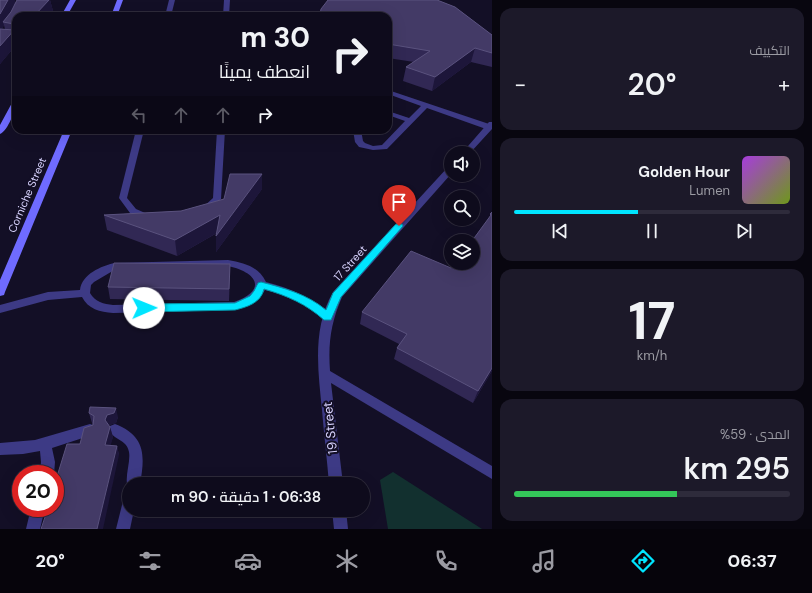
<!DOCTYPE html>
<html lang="ar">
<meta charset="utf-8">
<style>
:root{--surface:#0e0b1c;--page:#1c1929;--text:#f1f3f6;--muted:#9b9ba3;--line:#2e2b3b;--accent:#00e5ff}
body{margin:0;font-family:"DM Sans",Cairo,sans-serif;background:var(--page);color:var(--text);direction:rtl;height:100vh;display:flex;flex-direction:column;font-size:15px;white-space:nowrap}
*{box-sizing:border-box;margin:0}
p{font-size:13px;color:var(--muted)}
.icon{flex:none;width:22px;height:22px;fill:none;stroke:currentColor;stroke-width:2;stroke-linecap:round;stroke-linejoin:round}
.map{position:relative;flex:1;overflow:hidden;direction:ltr}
.drawer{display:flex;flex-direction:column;gap:8px;padding:8px;background:#08060f;width:320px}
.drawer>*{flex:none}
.banner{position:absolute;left:12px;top:12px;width:380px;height:122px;border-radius:12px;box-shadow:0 4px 16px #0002,0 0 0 1px var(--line);direction:rtl;background:#0e0b1c;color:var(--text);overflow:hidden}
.controls{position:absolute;left:444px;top:146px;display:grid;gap:8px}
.controls a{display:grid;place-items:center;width:36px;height:36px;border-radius:50%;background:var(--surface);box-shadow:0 4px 16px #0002,0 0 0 1px var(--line);font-size:20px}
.speed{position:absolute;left:12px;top:465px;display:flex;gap:8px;font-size:20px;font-weight:700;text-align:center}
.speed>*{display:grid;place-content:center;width:52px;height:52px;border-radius:50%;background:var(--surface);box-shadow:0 4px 16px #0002,0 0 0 1px var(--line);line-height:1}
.speed .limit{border:6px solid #d22;background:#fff;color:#111}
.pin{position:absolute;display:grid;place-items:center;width:34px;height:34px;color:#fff;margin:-41px -17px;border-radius:50% 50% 50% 0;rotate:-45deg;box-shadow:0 0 4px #0007}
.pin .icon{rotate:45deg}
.me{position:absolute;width:44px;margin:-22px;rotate:89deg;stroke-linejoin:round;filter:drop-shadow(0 0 3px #0008)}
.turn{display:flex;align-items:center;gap:14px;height:84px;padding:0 16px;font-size:18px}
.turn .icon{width:52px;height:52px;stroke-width:2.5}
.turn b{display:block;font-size:28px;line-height:34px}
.lanes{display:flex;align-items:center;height:38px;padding:0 16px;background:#0003;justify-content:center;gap:20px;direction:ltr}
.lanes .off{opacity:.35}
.big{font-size:30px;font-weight:600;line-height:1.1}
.drawer .widget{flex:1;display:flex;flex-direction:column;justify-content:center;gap:6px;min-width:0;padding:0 14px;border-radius:12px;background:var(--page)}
.drawer .dial{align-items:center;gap:0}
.dial b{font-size:52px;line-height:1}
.song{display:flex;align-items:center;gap:12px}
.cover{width:48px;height:48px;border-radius:6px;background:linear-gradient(135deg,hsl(280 70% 55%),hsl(80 70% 35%))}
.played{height:4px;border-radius:2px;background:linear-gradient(90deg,var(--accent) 45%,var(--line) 45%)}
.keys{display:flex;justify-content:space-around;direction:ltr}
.heat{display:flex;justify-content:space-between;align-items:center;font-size:22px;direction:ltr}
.charge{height:6px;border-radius:3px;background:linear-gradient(90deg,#34c759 59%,var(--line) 0)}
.trip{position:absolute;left:122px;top:477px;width:248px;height:40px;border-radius:20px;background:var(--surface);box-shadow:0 4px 16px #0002,0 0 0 1px var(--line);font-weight:600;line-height:40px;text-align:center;direction:rtl}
.tab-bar{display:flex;height:64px;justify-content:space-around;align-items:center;background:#06040b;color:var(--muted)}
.tab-bar .icon{width:28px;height:28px}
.tab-bar .on{color:var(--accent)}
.tab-bar b{font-size:18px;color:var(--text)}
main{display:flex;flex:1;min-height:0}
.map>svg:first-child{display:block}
</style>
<main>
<section class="drawer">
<div class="widget"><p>التكييف</p>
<div class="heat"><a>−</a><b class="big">20°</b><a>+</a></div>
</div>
<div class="widget">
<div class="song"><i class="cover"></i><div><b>Golden Hour</b><p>Lumen</p></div></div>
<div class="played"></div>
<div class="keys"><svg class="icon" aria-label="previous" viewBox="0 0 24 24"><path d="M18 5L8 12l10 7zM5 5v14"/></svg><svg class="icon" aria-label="pause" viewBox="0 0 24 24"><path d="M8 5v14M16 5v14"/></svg><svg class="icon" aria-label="next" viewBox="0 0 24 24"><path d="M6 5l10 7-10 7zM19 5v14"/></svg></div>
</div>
<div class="widget dial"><b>17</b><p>km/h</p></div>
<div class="widget"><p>المدى · 59%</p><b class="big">295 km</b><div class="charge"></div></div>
</section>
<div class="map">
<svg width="492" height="529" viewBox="0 0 492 529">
<rect width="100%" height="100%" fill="#130f26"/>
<path fill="#12302f" d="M 393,472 L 482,529 L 388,529 L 380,480 Z"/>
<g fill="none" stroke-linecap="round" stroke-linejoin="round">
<path fill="#3d3a85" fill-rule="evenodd" d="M 169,0 L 175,0 L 171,16 L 165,16 Z
M 224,0 L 230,0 L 229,16 L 223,16 Z
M 388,90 L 492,125 L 492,128 L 486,129 L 427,108 L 387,149 L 373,150 L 359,147 L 355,142 L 353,130 L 361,130 L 363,141 L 365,143 L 373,146 L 382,145 L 405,121 L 388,115 L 388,111 L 409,118 L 421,106 L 388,94 Z
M 136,130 L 144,130 L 127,198 L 136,209 L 152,216 L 154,218 L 152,220 L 149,221 L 130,213 L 119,198 Z
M 217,130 L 225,130 L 221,199 L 208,212 L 205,213 L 200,210 L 213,198 Z
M 228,260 C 244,263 258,266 266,282 C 290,288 312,298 332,314 L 333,317 L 332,320 C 325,322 321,317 316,313 C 301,302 283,294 265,290 C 258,302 248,306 235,310 L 113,313 C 100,312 88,309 82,297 L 48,300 L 0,313 L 0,305 L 48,292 L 80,290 C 82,274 101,266 115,263 ZM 228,266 C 257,272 268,290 234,302 L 113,305 C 104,304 95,302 90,293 L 91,285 L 94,282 L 116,269 Z
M 90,424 L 95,426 L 96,430 L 95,434 L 52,448 L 55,462 L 54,474 L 40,474 L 41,462 L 40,451 L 23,454 L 0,455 L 0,443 L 35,440 Z
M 115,424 C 146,436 145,456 140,484 L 129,484 L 129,489 C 123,480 131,463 129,452 C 127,439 113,440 109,430 L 110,426 Z
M 129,495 L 129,510 L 134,510 L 130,529 L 116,529 L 124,497 Z
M 31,508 L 45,508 L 40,529 L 26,529 Z"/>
<path fill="#3d3a85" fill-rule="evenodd" d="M 489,122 L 492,122 L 492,129 L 470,153 L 462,153 Z
M 448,167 L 451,167 L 451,174 L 342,297 C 331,323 328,342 330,371 L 492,466 L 492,479 L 331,383 L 343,484 L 329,484 C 327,459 324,435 322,410 C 318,370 312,329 333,292 Z
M 332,510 L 346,510 L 348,529 L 334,529 Z"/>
<path fill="#6f6bff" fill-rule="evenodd" d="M 70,0 L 76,0 L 67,16 L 61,16 Z
M 117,0 L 123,0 L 117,16 L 111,16 Z
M 13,101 L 16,101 C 16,109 8,131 0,134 L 0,125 Z
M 64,130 L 72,130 L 5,292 L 4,295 L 0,296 L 0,280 Z"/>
</g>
<path fill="#312854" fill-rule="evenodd" d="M 0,0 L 15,3 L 9,15 L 11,12 L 17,0 L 50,0 L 53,11 L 16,16 L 16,45 L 0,64 ZM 4,25 L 5,29 L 2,29 Z
M 328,0 L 437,0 L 455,7 L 492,35 L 492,67 L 471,62 L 432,91 L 403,81 L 406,67 L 414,62 L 388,58 L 388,16 L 320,16 L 321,9 Z
M 262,189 L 216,252 L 216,236 L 217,233 L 177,256 L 107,230 L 104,215 L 181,211 Z
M 492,212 L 492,371 L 473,403 L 394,359 L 397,348 L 399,344 L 360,324 L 362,312 L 451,268 L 489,218 Z
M 230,264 L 230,276 L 229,301 L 110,299 L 108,287 Z
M 89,413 L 118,417 L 116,423 L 109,425 L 109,426 L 110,427 L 113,437 L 110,445 L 117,446 L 119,455 L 80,444 L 93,425 L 92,423 Z"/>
<path fill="#1d163a" d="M 8,0 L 15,0 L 15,3 L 5,23 L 3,22 L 4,25 L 1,31 L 0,35 L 0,14 Z
M 49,0 L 50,0 L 53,11 L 48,16 L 34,16 Z
M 16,28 L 16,45 L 0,64 L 0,46 Z
M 475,48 L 471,62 L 432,91 L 435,77 Z
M 262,174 L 262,189 L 216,252 L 216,236 L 220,231 L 177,256 L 175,240 L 220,215 Z
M 230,264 L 230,276 L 229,301 L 229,289 Z
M 492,368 L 492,371 L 473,403 L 478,391 Z
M 116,408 L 118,417 L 116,423 L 109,425 L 108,430 L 105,420 L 107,415 Z
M 110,427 L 113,437 L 108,455 L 105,445 Z
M 117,446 L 119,455 L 103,529 L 97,529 Z"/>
<path fill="#433a66" stroke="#5a527e" d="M 0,0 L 8,0 L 0,14 Z
M 17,0 L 49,0 L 34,16 L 16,16 L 16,28 L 0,46 L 0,29 L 14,30 L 14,24 L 3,22 L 11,12 Z
M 328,0 L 437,0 L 455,7 L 492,35 L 492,53 L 475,48 L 435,77 L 406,67 L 430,51 L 388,44 L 388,16 L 321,16 L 320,14 L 321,9 Z
M 230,174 L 262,174 L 216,236 L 220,215 L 175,240 L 104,215 L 181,211 L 224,199 Z
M 492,212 L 492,368 L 478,391 L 397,348 L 407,334 L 362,312 L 411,251 L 451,268 L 455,263 L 473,263 L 473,241 L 472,241 L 491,215 L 490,214 Z
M 114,263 L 230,264 L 229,289 L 108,287 Z
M 90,407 L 116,408 L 114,413 L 107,415 L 105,420 L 110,427 L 105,445 L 117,446 L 97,529 L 41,529 L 48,508 L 55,508 L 55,483 L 67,444 L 80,444 L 84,428 L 93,425 L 94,416 L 89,413 Z"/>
<path fill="#00e5ff" stroke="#0095a6" d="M 396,224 L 402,224 L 403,226 L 341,297 L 331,320 L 324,320 C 306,304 288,296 264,289 C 261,303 247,307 235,310 L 144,312 L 141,311 L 140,308 L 141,305 L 144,304 L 235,303 L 250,296 L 254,291 L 258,283 L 261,282 C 284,288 307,294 326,310 L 333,293 Z"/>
<g text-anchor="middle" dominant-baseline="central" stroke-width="4" stroke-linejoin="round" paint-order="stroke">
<g font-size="11" fill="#d9d4ff" stroke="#130f26">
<text transform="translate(27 195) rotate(-67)">Corniche Street</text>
<text transform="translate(350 263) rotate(-48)">17 Street</text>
</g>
<g font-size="13" fill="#d9d4ff" stroke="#130f26">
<text transform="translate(330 428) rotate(-96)">19 Street</text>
</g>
</g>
</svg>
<div class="controls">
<a><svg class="icon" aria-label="sound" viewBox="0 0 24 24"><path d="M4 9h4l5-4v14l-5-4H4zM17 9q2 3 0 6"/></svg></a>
<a><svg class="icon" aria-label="search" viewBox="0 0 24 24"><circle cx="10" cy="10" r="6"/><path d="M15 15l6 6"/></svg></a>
<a><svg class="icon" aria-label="layers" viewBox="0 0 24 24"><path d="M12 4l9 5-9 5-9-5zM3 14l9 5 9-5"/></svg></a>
</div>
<div class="speed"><div class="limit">20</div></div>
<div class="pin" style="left:399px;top:226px;background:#d93025"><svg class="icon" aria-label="arrive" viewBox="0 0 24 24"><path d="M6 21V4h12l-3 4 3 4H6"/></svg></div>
<svg class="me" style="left:144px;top:308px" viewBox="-20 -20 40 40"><circle r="19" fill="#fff"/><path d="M0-13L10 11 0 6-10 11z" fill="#00e5ff"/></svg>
<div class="trip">06:38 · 1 دقيقة · 90 m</div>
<div class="banner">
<div class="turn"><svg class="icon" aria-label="right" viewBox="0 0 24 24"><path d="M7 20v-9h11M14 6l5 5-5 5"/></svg><div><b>30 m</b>انعطف يمينًا</div></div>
<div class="lanes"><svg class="icon off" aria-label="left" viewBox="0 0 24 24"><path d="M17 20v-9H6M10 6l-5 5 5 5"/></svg><svg class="icon off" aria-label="ahead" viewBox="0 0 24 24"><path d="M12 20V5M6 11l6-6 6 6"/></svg><svg class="icon off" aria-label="ahead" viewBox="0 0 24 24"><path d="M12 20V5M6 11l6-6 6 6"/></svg><svg class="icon" aria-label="right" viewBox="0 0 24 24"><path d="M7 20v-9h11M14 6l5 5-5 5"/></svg></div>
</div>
</div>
</main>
<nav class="tab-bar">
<b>06:37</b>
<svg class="icon on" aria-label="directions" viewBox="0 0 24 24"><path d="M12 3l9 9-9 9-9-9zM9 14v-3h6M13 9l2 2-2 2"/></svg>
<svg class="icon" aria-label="music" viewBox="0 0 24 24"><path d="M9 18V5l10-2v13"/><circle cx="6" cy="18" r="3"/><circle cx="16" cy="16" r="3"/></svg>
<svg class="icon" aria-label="phone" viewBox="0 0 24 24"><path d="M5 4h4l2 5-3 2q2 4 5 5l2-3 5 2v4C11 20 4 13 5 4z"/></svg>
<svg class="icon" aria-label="climate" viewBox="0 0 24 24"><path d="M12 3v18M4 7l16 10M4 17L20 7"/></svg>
<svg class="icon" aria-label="car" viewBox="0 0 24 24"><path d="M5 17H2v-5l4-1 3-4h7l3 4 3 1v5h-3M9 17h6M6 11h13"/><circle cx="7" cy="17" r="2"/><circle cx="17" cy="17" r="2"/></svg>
<svg class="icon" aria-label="filters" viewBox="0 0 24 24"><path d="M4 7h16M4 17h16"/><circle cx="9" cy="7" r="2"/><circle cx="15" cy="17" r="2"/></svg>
<b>20°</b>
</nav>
